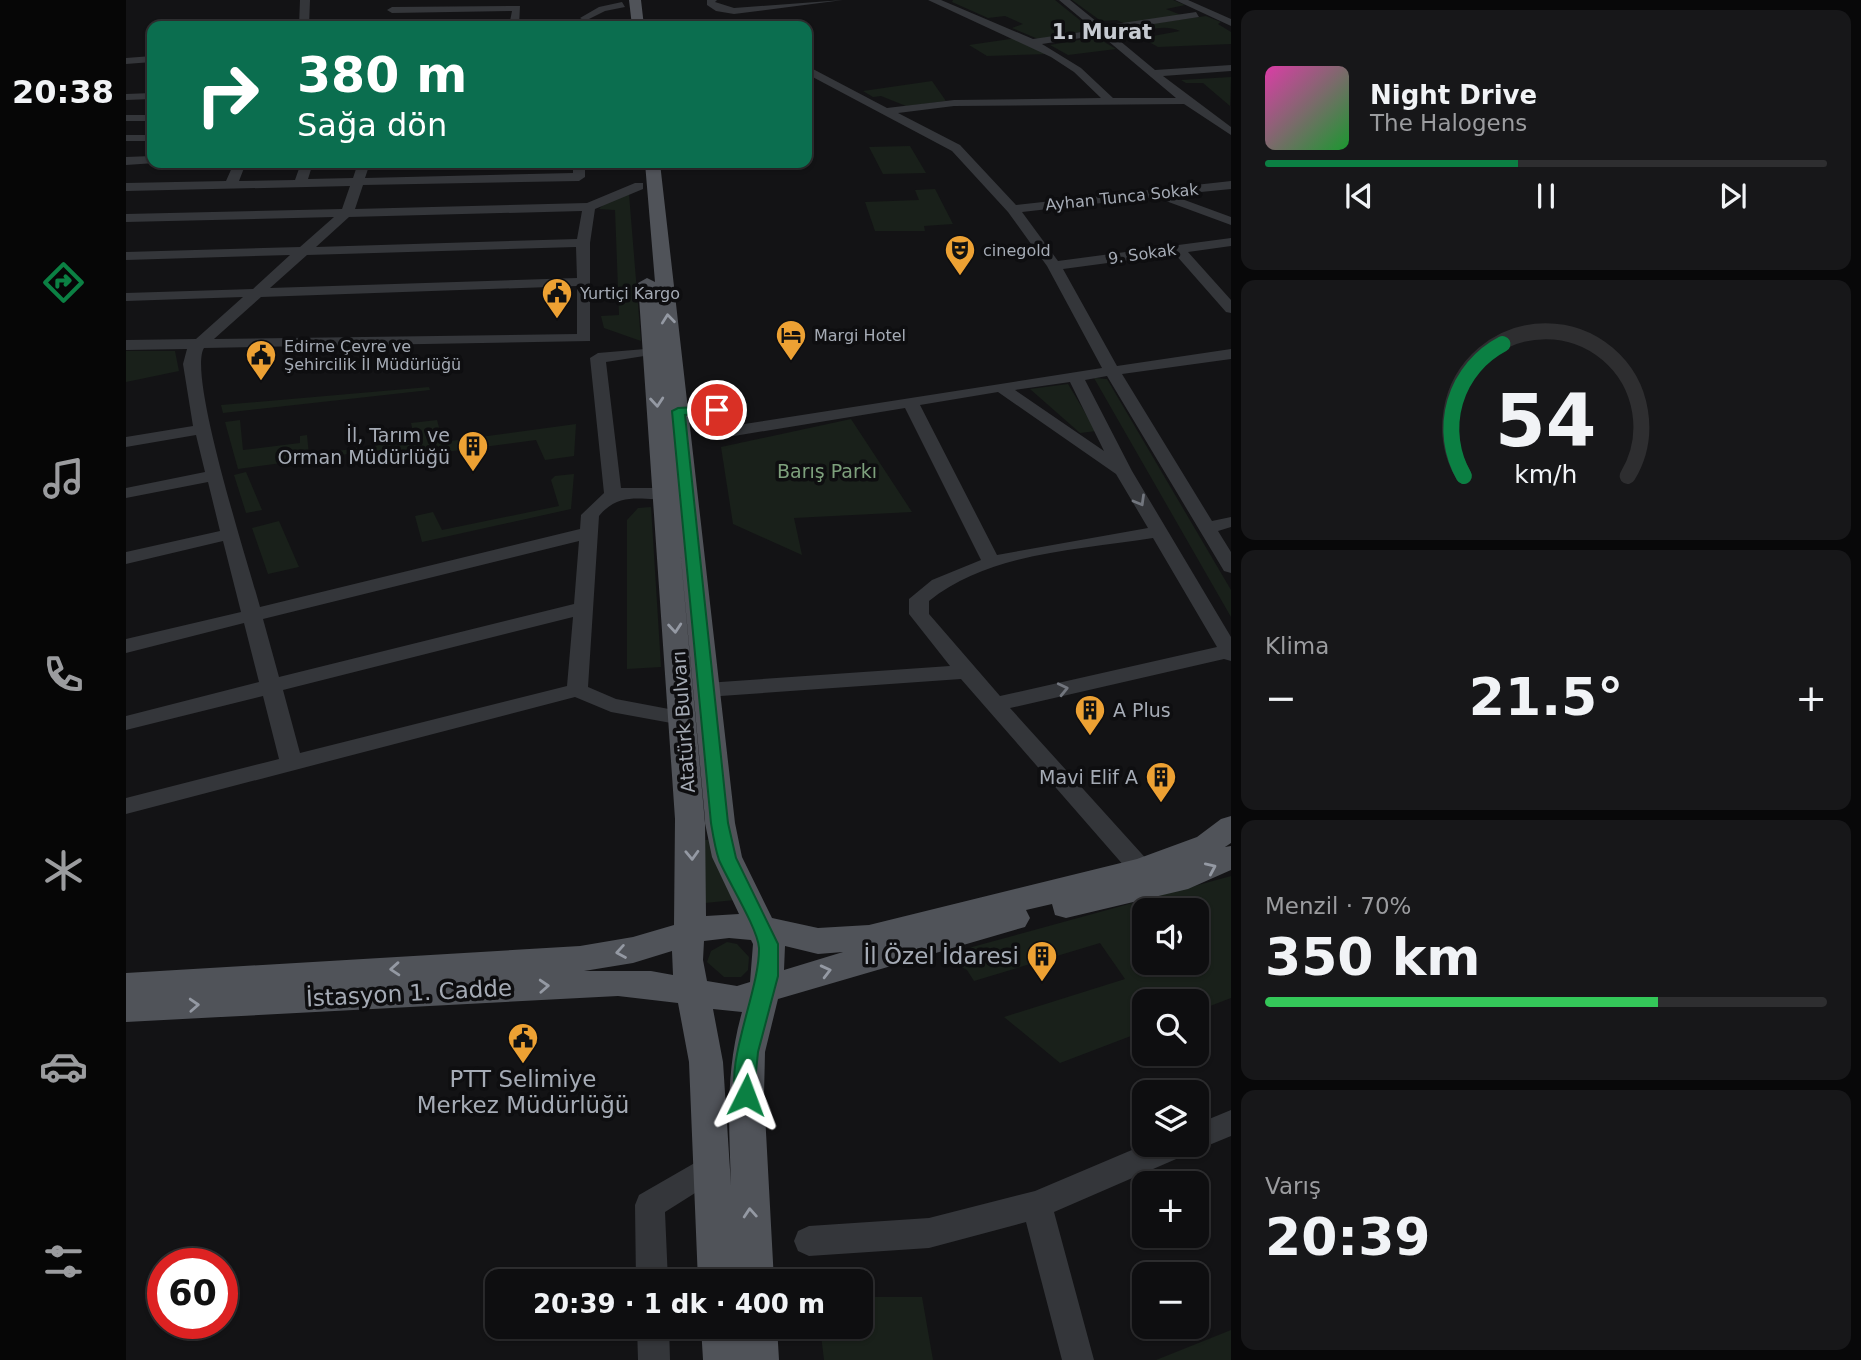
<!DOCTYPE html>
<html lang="tr">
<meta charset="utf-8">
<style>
:root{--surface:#0e0e10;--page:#171719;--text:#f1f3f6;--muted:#9b9c9f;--line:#2e2e30;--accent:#0b8043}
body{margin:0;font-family:"DejaVu Sans",sans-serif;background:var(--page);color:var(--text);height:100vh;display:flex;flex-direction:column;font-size:26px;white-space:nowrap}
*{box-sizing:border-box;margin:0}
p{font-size:23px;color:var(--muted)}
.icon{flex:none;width:38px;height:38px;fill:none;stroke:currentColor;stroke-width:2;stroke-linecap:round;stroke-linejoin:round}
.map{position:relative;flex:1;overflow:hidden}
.panel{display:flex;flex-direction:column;gap:10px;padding:10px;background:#080809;width:630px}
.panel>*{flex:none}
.top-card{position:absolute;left:21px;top:21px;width:665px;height:147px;border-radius:14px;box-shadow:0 2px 5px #0004,0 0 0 2px var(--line);background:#0b6e4f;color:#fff;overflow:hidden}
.tools{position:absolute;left:1006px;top:898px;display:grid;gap:14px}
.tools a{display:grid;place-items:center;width:77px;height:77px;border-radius:14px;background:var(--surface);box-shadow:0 2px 5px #0004,0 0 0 2px var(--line);font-size:35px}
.speed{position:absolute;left:21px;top:1248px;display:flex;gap:14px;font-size:35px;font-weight:700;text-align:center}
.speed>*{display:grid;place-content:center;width:91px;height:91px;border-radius:50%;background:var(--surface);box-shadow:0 2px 5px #0004,0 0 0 2px var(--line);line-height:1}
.speed .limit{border:10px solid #d22;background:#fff;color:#111}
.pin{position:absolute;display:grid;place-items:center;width:60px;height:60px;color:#fff;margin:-30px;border:4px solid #fff;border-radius:50%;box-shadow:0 2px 7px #0007}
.me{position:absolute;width:77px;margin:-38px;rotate:3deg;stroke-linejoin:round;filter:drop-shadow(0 0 5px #0008)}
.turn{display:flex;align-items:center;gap:24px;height:147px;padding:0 35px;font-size:32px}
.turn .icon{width:91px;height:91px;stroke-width:2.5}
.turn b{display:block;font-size:49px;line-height:60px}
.big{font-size:52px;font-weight:600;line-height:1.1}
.panel .widget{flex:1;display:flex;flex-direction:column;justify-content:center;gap:10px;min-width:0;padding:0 24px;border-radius:14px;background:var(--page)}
.panel .dial{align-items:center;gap:0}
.dial svg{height:182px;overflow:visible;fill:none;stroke:var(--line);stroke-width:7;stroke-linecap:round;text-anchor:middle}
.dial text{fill:var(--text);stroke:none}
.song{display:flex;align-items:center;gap:21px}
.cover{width:84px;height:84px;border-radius:10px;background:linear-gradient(135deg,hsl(320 70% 55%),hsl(130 70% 35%))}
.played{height:7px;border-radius:4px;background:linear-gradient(90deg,var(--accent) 45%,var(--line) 45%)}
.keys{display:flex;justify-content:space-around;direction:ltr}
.heat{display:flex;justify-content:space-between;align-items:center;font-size:38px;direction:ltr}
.charge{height:10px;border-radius:5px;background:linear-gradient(90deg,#34c759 70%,var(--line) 0)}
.trip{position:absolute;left:359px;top:1269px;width:388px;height:70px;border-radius:14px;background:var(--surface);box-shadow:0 2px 5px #0004,0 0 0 2px var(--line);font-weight:600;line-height:70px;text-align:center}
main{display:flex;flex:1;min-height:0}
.menu{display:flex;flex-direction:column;width:126px;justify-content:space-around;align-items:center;background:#060606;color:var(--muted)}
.menu .icon{width:49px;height:49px}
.menu .active{color:var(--accent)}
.menu b{font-size:32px;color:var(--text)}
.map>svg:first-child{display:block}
</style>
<main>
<nav class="menu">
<b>20:38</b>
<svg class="icon active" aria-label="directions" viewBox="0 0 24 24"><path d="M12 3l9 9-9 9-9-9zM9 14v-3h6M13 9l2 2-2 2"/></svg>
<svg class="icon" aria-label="music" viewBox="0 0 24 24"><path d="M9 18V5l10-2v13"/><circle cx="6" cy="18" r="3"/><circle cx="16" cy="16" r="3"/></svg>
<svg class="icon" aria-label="phone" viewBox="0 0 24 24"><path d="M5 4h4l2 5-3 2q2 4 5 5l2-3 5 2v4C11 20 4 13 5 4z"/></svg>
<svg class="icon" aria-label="climate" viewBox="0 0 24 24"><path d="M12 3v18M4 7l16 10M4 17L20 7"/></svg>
<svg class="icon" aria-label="car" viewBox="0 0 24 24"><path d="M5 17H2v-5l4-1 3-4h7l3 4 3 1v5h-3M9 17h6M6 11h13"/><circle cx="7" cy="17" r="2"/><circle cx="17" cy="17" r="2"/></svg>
<svg class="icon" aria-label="filters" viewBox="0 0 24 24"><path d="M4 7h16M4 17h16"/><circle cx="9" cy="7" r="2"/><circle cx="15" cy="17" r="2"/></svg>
</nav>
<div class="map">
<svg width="1105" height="1360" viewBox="0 0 1105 1360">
<rect width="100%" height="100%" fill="#131315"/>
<path fill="#19201a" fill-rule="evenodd" d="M 827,0 L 929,0 L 966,30 L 912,39 L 886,28 L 897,24 L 879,16 L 862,18 L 826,2 Z
M 946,0 L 1047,0 L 1059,5 L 1040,9 L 1055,15 L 999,24 L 991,20 L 975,21 Z
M 1080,16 L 1095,22 L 1092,24 L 1105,32 L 1105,44 L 1032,47 L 1016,38 L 1054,31 C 1032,21 1008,39 988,29 Z
M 970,37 L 990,49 L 942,55 L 924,45 Z
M 891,38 L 922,54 L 861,56 L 843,45 Z
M 1105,77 L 1104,106 L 1077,83 L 1060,83 L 1055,80 Z
M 806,81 L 820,101 L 780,106 L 755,96 L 747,97 L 737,91 Z
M 784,146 L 800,173 L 757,174 L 743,147 Z
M 809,189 L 827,224 L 798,226 L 799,231 L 749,231 L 739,202 L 793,200 L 789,190 Z
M 503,194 L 515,341 L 478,328 L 475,316 L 493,315 L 489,210 L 473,209 L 481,201 Z
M 0,351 L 49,351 L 53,371 L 0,382 Z
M 968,378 L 981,379 L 1105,590 L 1105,617 Z
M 942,384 L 970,431 L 954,433 L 904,389 Z
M 303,387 L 304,390 L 97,413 L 95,405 Z
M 725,419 L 786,512 L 668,518 L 676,555 L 607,524 L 595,447 Z
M 114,420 L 117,450 L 174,443 L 174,436 L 181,435 L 183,455 L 289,440 L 285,423 L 311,420 L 317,442 L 450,424 L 448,456 L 419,460 L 410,440 L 228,464 L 222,454 L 112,469 L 99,422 Z
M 120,472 L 136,510 L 120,513 L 108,475 Z
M 448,474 L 445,509 L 296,542 L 289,516 L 307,512 L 316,530 L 433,506 L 425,480 L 429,476 Z
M 525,507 L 535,667 L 501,669 L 501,520 L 512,508 Z
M 153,521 L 173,567 L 142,574 L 126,528 Z
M 578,840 L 585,840 L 609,900 L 579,903 Z
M 1105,876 L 1105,998 L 1071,1011 L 1071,1001 L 1018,1001 L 1018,1031 L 934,1063 L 878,1017 L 999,979 L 974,943 L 848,981 L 841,970 L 826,962 L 835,950 ZM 1018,910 L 1071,910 L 1071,962 L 1018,962 Z
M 601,942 L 611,944 L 623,957 L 622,970 L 615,977 L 598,977 L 581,962 L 585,951 Z
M 735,1297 L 796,1297 L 807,1360 L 698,1360 L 694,1327 L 735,1326 Z
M 1105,1330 L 1105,1360 L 1030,1360 Z"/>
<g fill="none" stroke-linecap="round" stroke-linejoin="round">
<path fill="#34363a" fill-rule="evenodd" d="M 174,0 L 184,0 L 183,26 L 173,26 Z
M 581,0 L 591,0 L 589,2 L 608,8 L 717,0 L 608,14 L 590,11 L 581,5 Z
M 802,0 L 815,0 L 907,39 L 969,30 L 933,0 L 944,0 L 976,26 L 1070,12 L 1073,17 L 982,31 L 1029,70 L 1105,65 L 1105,71 L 1037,76 L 1105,127 L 1105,135 L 1058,104 L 828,106 L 772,113 L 834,145 L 890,205 L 1105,181 L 1105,189 L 1045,195 L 1105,217 L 1105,225 L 1029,197 L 896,212 L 932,261 L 1105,238 L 1105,246 L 1062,252 L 1105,300 L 1105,313 L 1100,312 L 1049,254 L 937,269 L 991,366 L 1105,349 L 1105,359 L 996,374 L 1086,521 L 1105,517 L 1105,527 L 1092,531 L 1105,552 L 1105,573 L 1098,571 L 981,376 L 959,380 L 1006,471 L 1105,637 L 1105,661 L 1098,659 L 884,708 L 1024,863 L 1027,869 L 1024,875 L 1015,878 L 1006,875 L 835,679 L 580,697 L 569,690 L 580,683 L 824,666 L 783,614 L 783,599 L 806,580 L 855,560 L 779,408 L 608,436 L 602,435 L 586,415 L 553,416 L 545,411 L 547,408 L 597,407 L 612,425 L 976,368 L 921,266 L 882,212 L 826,151 L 681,74 L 681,67 L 685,68 L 761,108 L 828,100 L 975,98 L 948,72 L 925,57 ZM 975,35 L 1050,98 L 987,98 L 955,68 L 916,44 ZM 944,382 L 978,451 L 889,390 ZM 872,392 L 990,474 L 1022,528 L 871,555 L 794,405 ZM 1027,538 L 1091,647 L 874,696 L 803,614 L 803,601 C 864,552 953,550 1027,538 Z
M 1049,0 L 1062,0 L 1105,19 L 1105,26 Z
M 496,2 L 499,7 L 479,11 L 459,21 L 454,18 L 473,7 Z
M 394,6 L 393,26 L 383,26 L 386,11 L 266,13 L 261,10 L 266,7 Z
M 26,56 L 26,62 L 0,64 L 0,58 Z
M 26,93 L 26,99 L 0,100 L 0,94 Z
M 0,115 L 26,115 L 26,121 L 0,121 Z
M 0,135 L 26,135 L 26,141 L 0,141 Z
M 26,156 L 26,163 L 29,163 L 0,165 L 0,157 Z
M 108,163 L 120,163 L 113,181 L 169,180 L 175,163 L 187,163 L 182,179 L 227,178 L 232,163 L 244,163 L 239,178 L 447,173 L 447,163 L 459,163 L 459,177 L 453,181 L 237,185 L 229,209 L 461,203 L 509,183 L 517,183 L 517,189 L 469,209 L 464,243 L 464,341 L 78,348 C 61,375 123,566 134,607 L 454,529 L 455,515 L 478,493 L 464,358 L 472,353 L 531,348 L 531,354 L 480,362 L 495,488 L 538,488 L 547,493 C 531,509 499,484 473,516 L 462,687 L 490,699 L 564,713 L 567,718 L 564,723 L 556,725 L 485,712 L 449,697 L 0,814 L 0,798 L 153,759 L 137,696 L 0,730 L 0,716 L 133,682 L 118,623 L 0,653 L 0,639 L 115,612 L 97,541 L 0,564 L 0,552 L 94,531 L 82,482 L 0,498 L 0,488 L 79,472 L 70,435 L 0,447 L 0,437 L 67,426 L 57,364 L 61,349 L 0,350 L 0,340 L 70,339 L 117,297 L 0,301 L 0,293 L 127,289 L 164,255 L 0,260 L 0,252 L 174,247 L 208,217 L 0,222 L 0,214 L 216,209 L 224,186 L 0,191 L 0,183 L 100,181 ZM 456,211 L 451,239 L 190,247 L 223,217 ZM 450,247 L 451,278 L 144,288 L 181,255 ZM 451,286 L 451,334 L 88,339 L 135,297 ZM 453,541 L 448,604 L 153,677 L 137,619 ZM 447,617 L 441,686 L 174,753 L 157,690 Z
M 492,163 L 516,163 L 517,165 L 511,169 Z
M 1105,1110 L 1105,1136 L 1071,1150 L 1067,1148 L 1064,1153 L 928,1212 L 968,1360 L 936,1360 L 900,1222 L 803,1248 L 683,1256 L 672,1251 L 668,1241 L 672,1231 L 683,1226 L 803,1218 L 909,1191 L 1020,1144 L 1071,1144 L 1071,1124 Z
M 586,1153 L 596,1156 L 601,1166 L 596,1176 L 539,1212 L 542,1281 L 510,1281 L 509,1205 L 513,1195 Z
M 511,1326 L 543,1326 L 544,1360 L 512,1360 Z"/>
<path fill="#505359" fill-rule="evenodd" d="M 503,0 L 515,0 L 518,26 L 506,26 Z
M 519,163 L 534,163 L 609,823 L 616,857 L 646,918 L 692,928 L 743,925 L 1011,859 L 1071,837 L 1095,819 L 1105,816 L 1105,843 L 1099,847 L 1105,846 L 1105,870 L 1062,889 L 940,918 L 929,915 L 926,904 L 900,910 L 904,918 L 899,927 L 652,999 L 639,1052 L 638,1095 L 648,1281 L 572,1281 L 563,1062 L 552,1003 L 492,996 L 0,1022 L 0,973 L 454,946 L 507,937 L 548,925 L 549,819 L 512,283 L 521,278 L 529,282 ZM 554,547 L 579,823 L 586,857 L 613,914 L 580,916 L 579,819 ZM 603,938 L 625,940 L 627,944 L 624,982 L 611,986 L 581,981 L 577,960 L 578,941 ZM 659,946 L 692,954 L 717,952 L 658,970 ZM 546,951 L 547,975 L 525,971 L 458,971 L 507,963 ZM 587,1009 L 616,1012 C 599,1073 603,1123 605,1185 L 597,1062 Z
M 575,1326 L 651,1326 L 653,1360 L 577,1360 Z"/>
</g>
<defs><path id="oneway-chevron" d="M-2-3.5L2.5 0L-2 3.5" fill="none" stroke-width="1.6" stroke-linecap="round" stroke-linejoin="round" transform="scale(1.75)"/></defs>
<g stroke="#9499a3">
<use href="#oneway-chevron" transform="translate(542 319) rotate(-96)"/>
<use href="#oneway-chevron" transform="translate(531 402) rotate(85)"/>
<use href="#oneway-chevron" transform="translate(549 628) rotate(85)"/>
<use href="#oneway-chevron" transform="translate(566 855) rotate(88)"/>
<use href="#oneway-chevron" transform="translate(1085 868) rotate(-24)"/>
<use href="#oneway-chevron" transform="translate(495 952) rotate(170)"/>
<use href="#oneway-chevron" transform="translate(269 969) rotate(176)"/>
<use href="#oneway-chevron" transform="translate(700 971) rotate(-14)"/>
<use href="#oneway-chevron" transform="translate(418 986) rotate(-3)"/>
<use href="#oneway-chevron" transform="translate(68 1005) rotate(-3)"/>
<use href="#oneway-chevron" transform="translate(624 1213) rotate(-94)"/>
</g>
<g stroke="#72767e">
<use href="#oneway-chevron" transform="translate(1014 501) rotate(60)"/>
<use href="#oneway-chevron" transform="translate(937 689) rotate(-13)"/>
</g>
<path fill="#0b8043" stroke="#07532c" stroke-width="2" d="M 591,406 L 597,410 L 596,412 L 559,415 L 602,823 L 610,858 L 652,944 L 652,976 L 632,1052 L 627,1102 L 620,1105 L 612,1102 C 596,1068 634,990 633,948 C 632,929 602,881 593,860 C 589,848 587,835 585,823 L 546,411 L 552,408 Z"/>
<defs>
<g id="theatre-pin" transform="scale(1.575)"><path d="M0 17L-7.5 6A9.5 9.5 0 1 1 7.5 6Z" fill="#eda133" stroke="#0e0e10"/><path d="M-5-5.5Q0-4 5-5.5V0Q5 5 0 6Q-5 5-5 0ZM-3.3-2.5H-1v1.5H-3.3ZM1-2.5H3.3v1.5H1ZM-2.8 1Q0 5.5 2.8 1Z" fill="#111"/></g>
<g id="civic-pin" transform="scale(1.575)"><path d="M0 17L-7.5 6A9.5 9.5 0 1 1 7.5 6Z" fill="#eda133" stroke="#0e0e10"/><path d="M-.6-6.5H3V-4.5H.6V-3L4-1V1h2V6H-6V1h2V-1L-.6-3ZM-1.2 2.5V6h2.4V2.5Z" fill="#111"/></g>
<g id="hotel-pin" transform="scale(1.575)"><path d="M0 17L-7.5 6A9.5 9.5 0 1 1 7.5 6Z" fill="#eda133" stroke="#0e0e10"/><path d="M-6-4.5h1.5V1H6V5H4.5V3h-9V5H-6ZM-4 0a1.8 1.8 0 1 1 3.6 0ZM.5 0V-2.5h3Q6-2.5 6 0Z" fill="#111"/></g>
<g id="building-pin" transform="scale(1.575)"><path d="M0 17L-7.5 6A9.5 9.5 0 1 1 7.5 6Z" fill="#eda133" stroke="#0e0e10"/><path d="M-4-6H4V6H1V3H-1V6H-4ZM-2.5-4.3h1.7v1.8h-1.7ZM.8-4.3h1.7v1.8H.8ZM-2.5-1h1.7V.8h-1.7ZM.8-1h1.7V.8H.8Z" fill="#111"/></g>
</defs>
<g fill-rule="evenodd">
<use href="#theatre-pin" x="834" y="250"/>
<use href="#civic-pin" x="431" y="293"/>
<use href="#hotel-pin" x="665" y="335"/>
<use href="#civic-pin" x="135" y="355"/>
<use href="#building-pin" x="347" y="446"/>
<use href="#building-pin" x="964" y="710"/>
<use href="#building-pin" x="1035" y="777"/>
<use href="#building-pin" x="916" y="956"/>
<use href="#civic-pin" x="397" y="1038"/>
</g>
<g text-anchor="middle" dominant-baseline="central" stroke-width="7" stroke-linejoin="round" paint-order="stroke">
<g font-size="16" fill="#a5abb5" stroke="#0e0e10">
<text transform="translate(996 197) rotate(-6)">Ayhan Tunca Sokak</text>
<text transform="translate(1016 254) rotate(-8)">9. Sokak</text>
</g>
<g font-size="16" fill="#a5abb5" stroke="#0e0e10" text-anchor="start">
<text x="857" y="250">cinegold</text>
<text x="454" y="293">Yurtiçi Kargo</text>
<text x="688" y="335">Margi Hotel</text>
<text x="158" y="346">Edirne Çevre ve<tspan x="158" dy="18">Şehircilik İl Müdürlüğü</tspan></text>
</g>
<g font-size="19" fill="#a5abb5" stroke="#0e0e10" text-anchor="end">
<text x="324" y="435">İl, Tarım ve<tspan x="324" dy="22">Orman Müdürlüğü</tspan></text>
<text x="987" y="710" text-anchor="start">A Plus</text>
<text x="1012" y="777">Mavi Elif A</text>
</g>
<g font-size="19" fill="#7da07c" stroke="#0e0e10">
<text x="701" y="471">Barış Parkı</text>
</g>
<g font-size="19" fill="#a5abb5" stroke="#0e0e10">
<text transform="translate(557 722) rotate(-94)">Atatürk Bulvarı</text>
</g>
<g font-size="21" font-weight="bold" fill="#c6cad1" stroke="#0e0e10">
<text x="976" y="32">1. Murat</text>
</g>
<g font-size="23" fill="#a5abb5" stroke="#0e0e10" text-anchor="end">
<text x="893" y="956">İl Özel İdaresi</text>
<text x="397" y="1079" text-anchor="middle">PTT Selimiye<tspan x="397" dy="26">Merkez Müdürlüğü</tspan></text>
</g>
<g font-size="23" fill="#a5abb5" stroke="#0e0e10">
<text transform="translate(283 993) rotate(-3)">İstasyon 1. Cadde</text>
</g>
</g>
</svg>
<div class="tools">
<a><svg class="icon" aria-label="sound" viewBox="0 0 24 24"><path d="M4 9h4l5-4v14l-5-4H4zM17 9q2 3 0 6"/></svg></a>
<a><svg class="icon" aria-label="search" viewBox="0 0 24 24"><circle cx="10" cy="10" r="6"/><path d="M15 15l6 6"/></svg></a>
<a><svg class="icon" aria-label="layers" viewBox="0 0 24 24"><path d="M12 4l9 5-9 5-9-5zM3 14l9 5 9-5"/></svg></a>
<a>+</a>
<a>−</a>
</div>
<div class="speed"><div class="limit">60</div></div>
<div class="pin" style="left:591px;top:410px;background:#d93025"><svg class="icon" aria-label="arrive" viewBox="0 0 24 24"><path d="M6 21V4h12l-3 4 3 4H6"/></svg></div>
<svg class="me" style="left:620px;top:1095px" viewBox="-20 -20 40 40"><path d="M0-17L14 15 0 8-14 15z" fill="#0b8043" stroke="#fff" stroke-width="4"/></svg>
<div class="trip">20:39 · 1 dk · 400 m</div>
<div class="top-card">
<div class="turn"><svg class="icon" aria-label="right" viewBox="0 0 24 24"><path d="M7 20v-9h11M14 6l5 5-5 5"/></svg><div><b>380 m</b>Sağa dön</div></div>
</div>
</div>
<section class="panel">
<div class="widget">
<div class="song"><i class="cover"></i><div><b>Night Drive</b><p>The Halogens</p></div></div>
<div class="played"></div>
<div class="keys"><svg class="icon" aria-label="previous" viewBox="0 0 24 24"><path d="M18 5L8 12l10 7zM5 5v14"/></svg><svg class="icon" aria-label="pause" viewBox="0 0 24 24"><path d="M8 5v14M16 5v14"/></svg><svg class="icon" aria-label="next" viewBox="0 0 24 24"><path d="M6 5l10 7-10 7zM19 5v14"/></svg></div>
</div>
<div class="widget dial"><svg viewBox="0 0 100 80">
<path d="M14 69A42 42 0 1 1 86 69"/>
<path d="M14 69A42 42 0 0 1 31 11" stroke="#0b8043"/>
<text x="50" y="56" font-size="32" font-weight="700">54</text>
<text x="50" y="72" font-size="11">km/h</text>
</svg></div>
<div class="widget"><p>Klima</p>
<div class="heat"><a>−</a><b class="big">21.5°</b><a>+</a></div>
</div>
<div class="widget"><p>Menzil · 70%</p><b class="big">350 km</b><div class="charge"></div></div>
<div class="widget"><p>Varış</p><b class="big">20:39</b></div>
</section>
</main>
